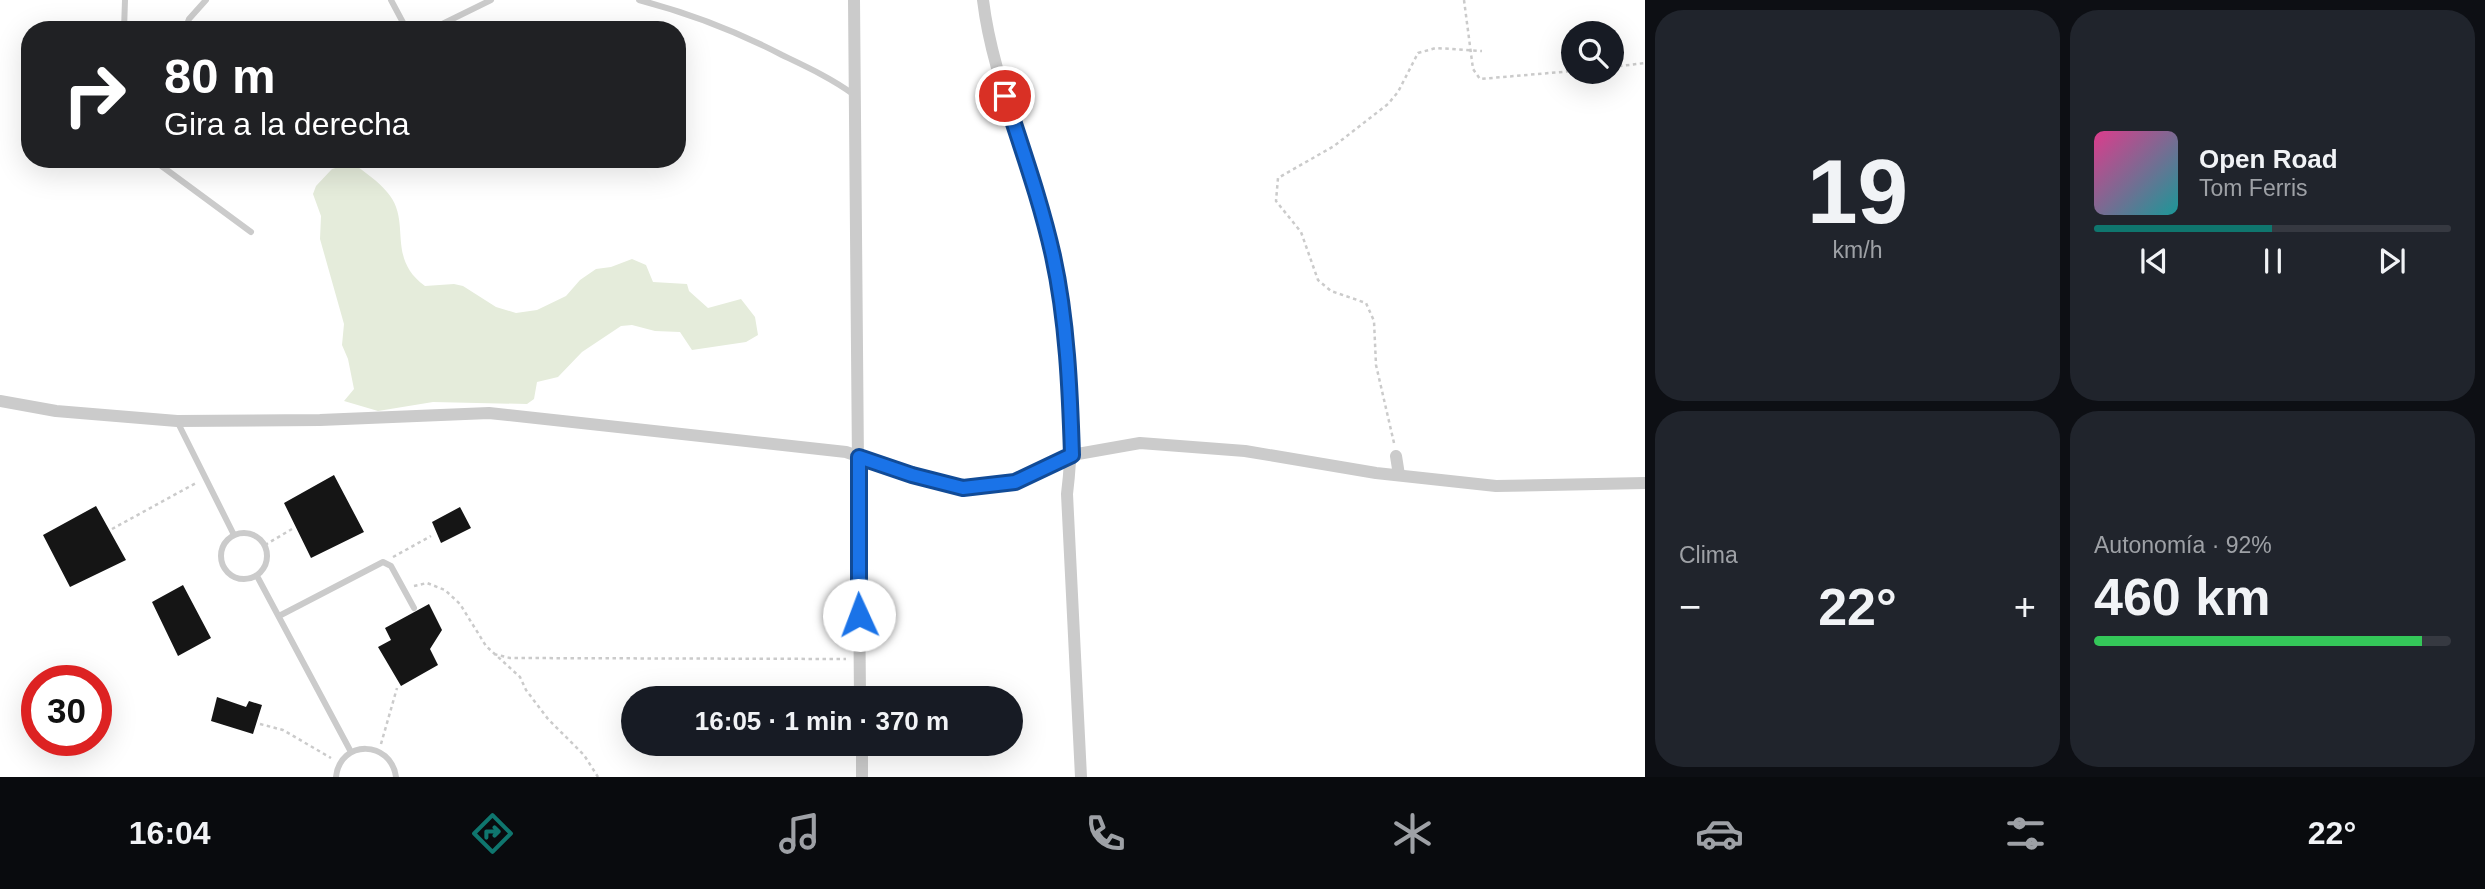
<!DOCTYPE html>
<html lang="es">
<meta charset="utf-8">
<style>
:root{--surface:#171b24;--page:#20242c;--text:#f1f3f6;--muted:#9ea1a6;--line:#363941;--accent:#0f766e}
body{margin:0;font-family:Arial,sans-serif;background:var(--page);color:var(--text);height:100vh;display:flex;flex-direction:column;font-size:26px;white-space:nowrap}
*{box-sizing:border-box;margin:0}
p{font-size:23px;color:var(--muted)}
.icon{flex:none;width:38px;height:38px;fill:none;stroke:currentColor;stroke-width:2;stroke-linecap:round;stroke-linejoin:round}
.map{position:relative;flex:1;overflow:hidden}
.sheet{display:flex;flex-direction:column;gap:10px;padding:10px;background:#0d0f14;width:840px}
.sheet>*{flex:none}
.top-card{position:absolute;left:21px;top:21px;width:665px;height:147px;border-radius:28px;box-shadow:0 7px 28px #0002;background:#202124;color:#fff;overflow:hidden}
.controls{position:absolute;left:1561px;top:21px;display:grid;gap:14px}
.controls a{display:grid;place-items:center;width:63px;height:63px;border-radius:50%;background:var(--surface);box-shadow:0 7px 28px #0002;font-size:35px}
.speed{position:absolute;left:21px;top:665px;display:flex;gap:14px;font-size:35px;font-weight:700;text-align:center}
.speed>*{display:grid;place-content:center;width:91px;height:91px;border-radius:50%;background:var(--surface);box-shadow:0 7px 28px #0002;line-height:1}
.speed .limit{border:10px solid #d22;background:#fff;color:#111}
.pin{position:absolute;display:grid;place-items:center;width:60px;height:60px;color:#fff;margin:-30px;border:4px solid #fff;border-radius:50%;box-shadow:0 2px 7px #0007}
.me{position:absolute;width:77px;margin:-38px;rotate:358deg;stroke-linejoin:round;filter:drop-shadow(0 0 5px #0008)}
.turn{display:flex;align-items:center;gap:24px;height:147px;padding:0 28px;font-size:32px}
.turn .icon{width:91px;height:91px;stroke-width:2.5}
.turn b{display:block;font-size:49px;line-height:60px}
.big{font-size:52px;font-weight:600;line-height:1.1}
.sheet .widget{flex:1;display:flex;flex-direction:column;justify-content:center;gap:10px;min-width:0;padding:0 24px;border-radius:28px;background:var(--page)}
.sheet .dial{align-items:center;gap:0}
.dial b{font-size:91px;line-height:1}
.song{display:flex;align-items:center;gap:21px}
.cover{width:84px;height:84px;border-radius:10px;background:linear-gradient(135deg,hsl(330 70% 55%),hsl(180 70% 35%))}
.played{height:7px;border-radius:4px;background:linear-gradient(90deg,var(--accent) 50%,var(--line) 50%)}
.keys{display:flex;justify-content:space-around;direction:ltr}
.heat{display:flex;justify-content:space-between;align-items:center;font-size:38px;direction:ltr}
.charge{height:10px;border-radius:5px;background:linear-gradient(90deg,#34c759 92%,var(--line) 0)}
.sheet .tiles{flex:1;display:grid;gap:10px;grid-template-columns:repeat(2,1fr)}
.trip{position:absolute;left:621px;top:686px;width:402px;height:70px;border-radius:35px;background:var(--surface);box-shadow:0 7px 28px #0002;font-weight:600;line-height:70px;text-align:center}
.dock{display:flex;height:112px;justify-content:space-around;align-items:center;background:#090b0e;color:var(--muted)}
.dock .icon{width:49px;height:49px}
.dock .current{color:var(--accent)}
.dock b{font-size:32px;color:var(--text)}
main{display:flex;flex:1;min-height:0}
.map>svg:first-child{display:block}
</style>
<main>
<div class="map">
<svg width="1645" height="777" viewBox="0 0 1645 777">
<rect width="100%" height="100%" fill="#fff"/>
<path fill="#e5ecdb" d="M 353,163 C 364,172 378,181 387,192 C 413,221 385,257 425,286 L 454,284 L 463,286 L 496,307 L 516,313 L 537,310 L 566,296 L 580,280 L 596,269 L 611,267 L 632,259 L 646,265 L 653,282 L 687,284 L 689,291 L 708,308 L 741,299 L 755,317 L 758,335 L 746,342 L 692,350 L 680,332 L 655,331 L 632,325 L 621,326 L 582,352 L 558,377 L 537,382 L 534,399 L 527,404 L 433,402 L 378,411 L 344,401 L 354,389 L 348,359 L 342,345 L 344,324 L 320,239 L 321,216 L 313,194 L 316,186 L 332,169 Z"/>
<path fill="#151515" d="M 334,475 L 364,532 L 311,558 L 284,503 Z
M 96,506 L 126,560 L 70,587 L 43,535 Z
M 460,507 L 471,528 L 441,543 L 432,522 Z
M 183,585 L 211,638 L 178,656 L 152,602 Z
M 429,604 L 442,630 L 430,649 L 438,665 L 401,686 L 378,647 L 391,640 L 385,628 Z
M 217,697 L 246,707 L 249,701 L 262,705 L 253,734 L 211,721 Z"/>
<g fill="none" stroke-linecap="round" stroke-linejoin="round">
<path stroke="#cbcbcb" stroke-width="2.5" stroke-dasharray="3.5 3.5" stroke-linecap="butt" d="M 1464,0 L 1473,69 L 1480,79 L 1573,71
M 1612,67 L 1645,63
M 1394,443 L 1376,365 L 1374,321 L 1366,303 L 1331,291 L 1318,280 L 1301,232 L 1276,201 L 1278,178 L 1334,146 L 1388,104 L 1398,92 L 1418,53 L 1436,48 L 1482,51
M 112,529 L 196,483
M 265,545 L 292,529
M 393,557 L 431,536
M 414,586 L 427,583 L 445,590 L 460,604 L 486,646 L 520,677 L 526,690 L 548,719 L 584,755 L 598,777
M 494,654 L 510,658 L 846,659
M 260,724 L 283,730 L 331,758
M 381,744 L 397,688"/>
<path stroke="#cbcbcb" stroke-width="6" d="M 391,0 L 407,30
M 639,0 C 689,13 736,31 782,55 C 807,67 831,78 853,94
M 124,30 L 125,0
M 185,30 L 189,19 L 206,0
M 430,30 L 491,0
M 152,159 L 251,232
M 177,421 L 234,535
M221 556a23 23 0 1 1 46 0a23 23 0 1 1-46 0Z
M 257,576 L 351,752
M 279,616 L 383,562 L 391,566 L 414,608
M 336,777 C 340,739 391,740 396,777"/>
<path stroke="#cbcbcb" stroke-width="12" d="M 854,0 L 860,698
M 983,0 C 991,66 1017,126 1035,189 C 1063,282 1079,398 1067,494 L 1081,777
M 0,401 L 56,411 L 177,421 L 320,420 L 489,413 L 846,452 L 912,475 L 963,488 L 1015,482 L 1072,455 L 1140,443 L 1245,451 L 1376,473 L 1496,486 L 1645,483
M 1396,456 L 1399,475
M 862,744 L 862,777"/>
</g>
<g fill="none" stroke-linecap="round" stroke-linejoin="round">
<g stroke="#114b97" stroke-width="18">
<path id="route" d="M 859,615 L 859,457 L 912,475 L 963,488 L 1015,482 L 1072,455 C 1070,390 1067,320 1053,256 C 1041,202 1022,149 1005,96"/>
</g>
<use href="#route" stroke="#1a73e8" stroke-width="12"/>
</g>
</svg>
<div class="controls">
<a><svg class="icon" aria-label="search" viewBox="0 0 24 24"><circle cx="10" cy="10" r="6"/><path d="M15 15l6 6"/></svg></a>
</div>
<div class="speed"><div class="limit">30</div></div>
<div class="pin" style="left:1005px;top:96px;background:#d93025"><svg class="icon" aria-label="arrive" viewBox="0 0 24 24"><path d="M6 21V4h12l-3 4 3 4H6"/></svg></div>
<svg class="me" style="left:859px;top:615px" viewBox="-20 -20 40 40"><circle r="19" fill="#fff"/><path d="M0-13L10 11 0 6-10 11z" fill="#1a73e8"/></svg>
<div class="trip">16:05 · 1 min · 370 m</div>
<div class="top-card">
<div class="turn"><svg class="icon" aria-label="right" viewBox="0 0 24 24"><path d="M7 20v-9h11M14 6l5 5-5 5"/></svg><div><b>80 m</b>Gira a la derecha</div></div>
</div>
</div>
<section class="sheet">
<div class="tiles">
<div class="widget dial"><b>19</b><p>km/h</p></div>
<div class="widget">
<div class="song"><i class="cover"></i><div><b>Open Road</b><p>Tom Ferris</p></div></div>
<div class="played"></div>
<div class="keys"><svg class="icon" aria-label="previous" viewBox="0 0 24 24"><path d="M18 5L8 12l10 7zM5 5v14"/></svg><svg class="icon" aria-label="pause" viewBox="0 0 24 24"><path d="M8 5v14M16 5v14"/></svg><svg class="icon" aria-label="next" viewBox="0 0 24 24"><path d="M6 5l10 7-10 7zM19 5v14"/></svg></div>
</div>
<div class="widget"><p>Clima</p>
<div class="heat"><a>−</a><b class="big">22°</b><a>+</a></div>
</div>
<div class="widget"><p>Autonomía · 92%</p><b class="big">460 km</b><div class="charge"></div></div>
</div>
</section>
</main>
<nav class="dock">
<b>16:04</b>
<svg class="icon current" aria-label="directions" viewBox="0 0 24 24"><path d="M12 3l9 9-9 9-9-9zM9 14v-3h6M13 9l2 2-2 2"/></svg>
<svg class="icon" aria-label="music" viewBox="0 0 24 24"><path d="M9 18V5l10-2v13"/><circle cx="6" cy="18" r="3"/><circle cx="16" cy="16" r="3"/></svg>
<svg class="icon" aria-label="phone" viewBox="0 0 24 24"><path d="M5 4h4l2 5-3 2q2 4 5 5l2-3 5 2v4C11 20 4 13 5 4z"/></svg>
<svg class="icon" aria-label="climate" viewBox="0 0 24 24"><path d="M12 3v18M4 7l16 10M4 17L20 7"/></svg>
<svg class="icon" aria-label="car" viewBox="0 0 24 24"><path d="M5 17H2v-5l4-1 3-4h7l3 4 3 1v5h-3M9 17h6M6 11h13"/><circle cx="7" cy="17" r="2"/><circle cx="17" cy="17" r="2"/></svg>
<svg class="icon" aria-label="filters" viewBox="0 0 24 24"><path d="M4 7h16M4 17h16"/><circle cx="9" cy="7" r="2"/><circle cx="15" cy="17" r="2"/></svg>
<b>22°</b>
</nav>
